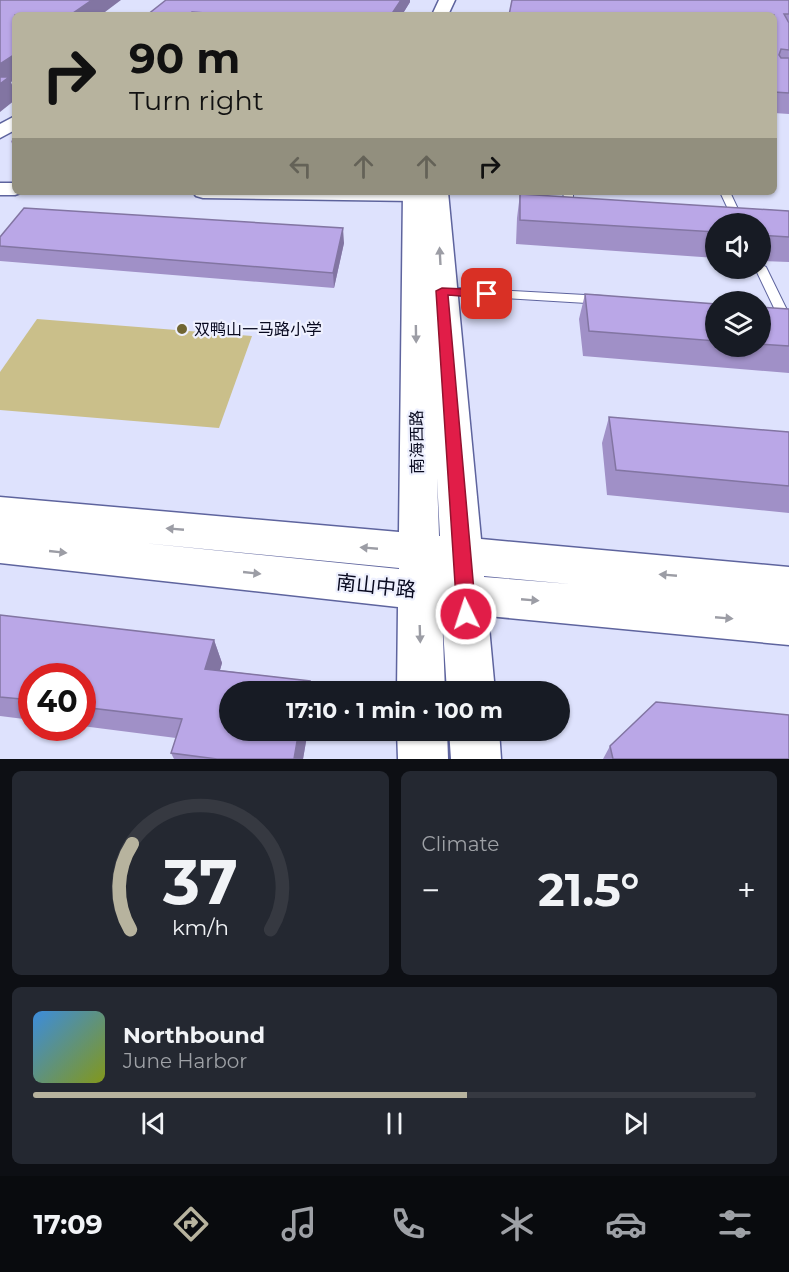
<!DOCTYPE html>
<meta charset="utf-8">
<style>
:root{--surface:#171b24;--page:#242831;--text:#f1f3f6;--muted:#9ea1a6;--line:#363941;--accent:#b7b39e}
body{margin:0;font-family:Montserrat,"Noto Sans SC",sans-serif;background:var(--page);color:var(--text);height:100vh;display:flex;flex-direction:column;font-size:22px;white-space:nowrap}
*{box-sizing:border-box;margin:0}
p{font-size:20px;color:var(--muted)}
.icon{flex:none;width:33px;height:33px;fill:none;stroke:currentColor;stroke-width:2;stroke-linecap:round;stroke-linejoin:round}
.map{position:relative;height:759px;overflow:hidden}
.sheet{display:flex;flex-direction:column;gap:12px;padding:12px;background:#0d0f14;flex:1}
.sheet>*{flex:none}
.banner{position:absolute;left:12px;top:12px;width:765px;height:183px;border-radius:9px;box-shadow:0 2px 4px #0004;background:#b7b39e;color:#111;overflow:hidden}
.fabs{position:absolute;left:705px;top:213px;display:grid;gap:12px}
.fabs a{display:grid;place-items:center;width:66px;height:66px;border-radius:50%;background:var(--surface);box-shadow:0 2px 4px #0004;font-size:30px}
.speed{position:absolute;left:18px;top:663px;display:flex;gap:12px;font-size:30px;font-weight:700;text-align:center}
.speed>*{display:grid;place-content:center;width:78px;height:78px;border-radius:50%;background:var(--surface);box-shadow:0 2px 4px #0004;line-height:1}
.speed .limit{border:9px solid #d22;background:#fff;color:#111}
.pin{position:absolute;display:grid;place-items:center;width:51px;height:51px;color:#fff;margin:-26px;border-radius:12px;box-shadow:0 3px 9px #0006}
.me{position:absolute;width:66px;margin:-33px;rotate:356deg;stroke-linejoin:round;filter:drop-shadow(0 0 4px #0008)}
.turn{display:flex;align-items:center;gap:21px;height:126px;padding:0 18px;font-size:27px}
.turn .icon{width:78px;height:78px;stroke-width:2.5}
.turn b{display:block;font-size:42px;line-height:51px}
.lanes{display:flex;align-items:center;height:57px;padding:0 18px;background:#0003;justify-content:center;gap:30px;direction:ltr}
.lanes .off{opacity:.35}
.big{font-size:45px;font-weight:700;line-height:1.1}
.sheet .tile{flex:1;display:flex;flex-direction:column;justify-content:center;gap:9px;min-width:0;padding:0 21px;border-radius:9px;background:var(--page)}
.sheet .dial{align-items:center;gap:0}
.dial svg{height:156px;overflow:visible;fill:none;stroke:var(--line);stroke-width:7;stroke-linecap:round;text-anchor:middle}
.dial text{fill:var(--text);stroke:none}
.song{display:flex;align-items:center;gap:18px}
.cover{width:72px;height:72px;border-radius:9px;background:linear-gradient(135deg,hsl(210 70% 55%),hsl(70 70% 35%))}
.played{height:6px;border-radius:3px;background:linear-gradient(90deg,var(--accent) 60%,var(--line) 60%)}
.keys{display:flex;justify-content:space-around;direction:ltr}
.heat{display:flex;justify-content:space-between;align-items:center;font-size:33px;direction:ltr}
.sheet .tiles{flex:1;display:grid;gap:12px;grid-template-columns:1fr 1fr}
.tile:last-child{grid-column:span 2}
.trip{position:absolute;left:219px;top:681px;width:351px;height:60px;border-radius:30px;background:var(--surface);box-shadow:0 2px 4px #0004;font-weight:700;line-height:60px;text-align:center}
.tab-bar{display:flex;height:96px;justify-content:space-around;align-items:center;background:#090b0e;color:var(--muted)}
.tab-bar .icon{width:42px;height:42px}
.tab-bar .active{color:var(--accent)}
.tab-bar b{font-size:27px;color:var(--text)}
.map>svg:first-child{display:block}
</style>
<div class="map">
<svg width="789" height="759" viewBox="0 0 789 759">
<rect width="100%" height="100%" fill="#dee2fd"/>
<path fill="#cabf8a" d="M 37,319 L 252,336 L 219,428 L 0,410 L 0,372 Z"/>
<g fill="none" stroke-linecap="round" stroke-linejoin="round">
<g stroke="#5e649e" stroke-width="2">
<path id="lane" d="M 563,192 L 573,192 L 573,205 L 565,205 Z
M 720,192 L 730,192 L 745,224 L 735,224 Z
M 760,264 L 766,267 L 787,310 L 785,313 L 777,313 L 775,310 L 755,268 L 760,268 Z
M 439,287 L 603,296 L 609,300 L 603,304 L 435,294 L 433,291 L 435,288 Z"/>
</g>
<g stroke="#5e649e" stroke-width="3">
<path id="street" d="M 15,116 L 15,130 L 0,138 L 0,124 Z
M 0,183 L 15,183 L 15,192 L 23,192 L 15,195 L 0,195 Z
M 193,192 L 423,192 L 425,195 L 422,199 L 415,201 L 203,198 L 196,196 Z"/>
</g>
<g stroke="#5e649e" stroke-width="3">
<path id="secondary" d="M 439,0 L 455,0 L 448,15 L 432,15 Z
M 403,192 L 448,192 L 481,539 L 789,567 L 789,645 L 488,616 L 495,692 L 447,692 L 442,612 L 445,692 L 397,692 L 398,607 L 0,563 L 0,497 L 399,532 ZM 437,478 L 440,536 L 439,536 ZM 143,543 L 399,568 L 399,569 ZM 484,576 L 570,584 L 484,577 Z
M 397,730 L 447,730 L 448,759 L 398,759 Z
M 449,730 L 499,730 L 501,759 L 451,759 Z"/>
</g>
<use href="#lane" fill="#fff" fill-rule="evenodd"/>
<use href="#street" fill="#fff" fill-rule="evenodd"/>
<use href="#secondary" fill="#fff" fill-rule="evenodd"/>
</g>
<path fill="#a090c7" d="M 401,0 L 410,0 L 410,2 L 402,15 L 147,15 Z
M 789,0 L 789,114 L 774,113 L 774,15 Z
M 15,138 L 15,151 L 11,141 Z
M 520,194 L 789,211 L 789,262 L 760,261 L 760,224 L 716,224 L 716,258 L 516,244 L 517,218 Z
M 0,237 L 344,243 L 334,288 L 0,261 Z
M 585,294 L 716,304 L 716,346 L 760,346 L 760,307 L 789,309 L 789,373 L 583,356 L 579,319 Z
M 609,417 L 789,432 L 789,513 L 607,495 L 602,443 Z
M 0,615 L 214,640 L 222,663 L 220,670 L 310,681 L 312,692 L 230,692 L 308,730 L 303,759 L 174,759 L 171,753 L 176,738 L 82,726 L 82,676 L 32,676 L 32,720 L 0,716 Z
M 610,746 L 789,759 L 603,759 Z"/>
<path fill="#8275a2" d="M 92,0 L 121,0 L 101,15 L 70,15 Z
M 401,0 L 410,0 L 410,2 L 402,15 L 393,15 L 393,12 Z
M 15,54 L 15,80 L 11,82 L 15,93 L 15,100 L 0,112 L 0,64 Z
M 343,228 L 344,243 L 334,288 L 333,273 Z
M 214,640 L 222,663 L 214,691 L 205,669 Z
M 310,681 L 312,692 L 307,692 Z
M 299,730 L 308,730 L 303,759 L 294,759 Z"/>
<path fill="#baa7e7" stroke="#8275a2" stroke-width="1.5" d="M 0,0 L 92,0 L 70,15 L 15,15 L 15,54 L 0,64 Z
M 166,0 L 401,0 L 393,12 L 399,13 L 398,15 L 235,15 L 192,12 L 189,15 L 147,15 Z
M 512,0 L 789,0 L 789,14 L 784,14 L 789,23 L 789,50 L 781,49 L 779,55 L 781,58 L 789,58 L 789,93 L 774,92 L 774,15 L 509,15 Z
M 0,77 L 9,77 L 0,84 Z
M 520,194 L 789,211 L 789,237 L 760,235 L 760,224 L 716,224 L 716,232 L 520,220 Z
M 24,208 L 343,228 L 333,273 L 0,246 L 0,237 Z
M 585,294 L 716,304 L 716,341 L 589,331 Z
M 760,307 L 789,309 L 789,346 L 760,344 Z
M 609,417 L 789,432 L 789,486 L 616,470 Z
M 0,615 L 214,640 L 205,669 L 310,681 L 307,692 L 230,692 L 230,730 L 299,730 L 294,759 L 217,759 L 171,753 L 182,719 L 82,707 L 82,676 L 32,676 L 32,700 L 0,697 Z
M 656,702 L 789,715 L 789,759 L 613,759 L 610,746 Z"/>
<defs><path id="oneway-solid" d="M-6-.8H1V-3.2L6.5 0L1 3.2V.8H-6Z" transform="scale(1.5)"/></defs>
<g fill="#9c9da5">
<use href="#oneway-solid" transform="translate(440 256) rotate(-93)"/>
<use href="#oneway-solid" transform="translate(416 334) rotate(89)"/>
<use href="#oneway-solid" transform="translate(175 529) rotate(-175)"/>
<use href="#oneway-solid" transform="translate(369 548) rotate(-175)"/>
<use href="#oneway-solid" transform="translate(58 552) rotate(6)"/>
<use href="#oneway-solid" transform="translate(252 573) rotate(6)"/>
<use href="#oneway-solid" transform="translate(668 575) rotate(-175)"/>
<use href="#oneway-solid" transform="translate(530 600) rotate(5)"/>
<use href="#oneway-solid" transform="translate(724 618) rotate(5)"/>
<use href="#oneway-solid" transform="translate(420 634) rotate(88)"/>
</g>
<path fill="#e11d48" stroke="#92132f" stroke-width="1.5" d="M 442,288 L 487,290 L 493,294 L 487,298 L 448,295 L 476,614 L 473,620 L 466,622 L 460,620 L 457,614 L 436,291 Z"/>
<circle fill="#706532" stroke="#eef0fe" stroke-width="2" cx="182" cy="329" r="6"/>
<g text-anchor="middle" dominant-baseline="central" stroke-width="4.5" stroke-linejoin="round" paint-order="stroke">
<g font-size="16" fill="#08091f" stroke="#eef0fe" text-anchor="start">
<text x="194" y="329">双鸭山一马路小学</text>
</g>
<g font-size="16" fill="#08091f" stroke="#eef0fe">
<text transform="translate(417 442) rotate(-91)">南海西路</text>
</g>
<g font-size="20" fill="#08091f" stroke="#eef0fe">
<text transform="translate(376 586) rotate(6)">南山中路</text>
</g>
</g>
</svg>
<div class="fabs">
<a><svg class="icon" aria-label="sound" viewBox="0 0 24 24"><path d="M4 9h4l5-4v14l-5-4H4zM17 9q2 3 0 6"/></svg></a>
<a><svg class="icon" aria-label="layers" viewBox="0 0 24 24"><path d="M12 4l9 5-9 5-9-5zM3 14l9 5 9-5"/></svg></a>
</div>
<div class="speed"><div class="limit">40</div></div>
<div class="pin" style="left:487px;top:294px;background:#d93025"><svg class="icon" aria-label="arrive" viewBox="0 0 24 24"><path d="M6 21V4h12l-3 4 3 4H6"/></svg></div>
<svg class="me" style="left:466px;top:614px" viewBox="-20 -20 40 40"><circle r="17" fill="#e11d48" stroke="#fff" stroke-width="3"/><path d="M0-11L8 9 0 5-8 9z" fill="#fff"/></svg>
<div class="trip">17:10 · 1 min · 100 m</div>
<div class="banner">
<div class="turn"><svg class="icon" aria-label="right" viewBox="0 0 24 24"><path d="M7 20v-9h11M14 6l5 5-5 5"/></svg><div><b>90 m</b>Turn right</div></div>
<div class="lanes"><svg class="icon off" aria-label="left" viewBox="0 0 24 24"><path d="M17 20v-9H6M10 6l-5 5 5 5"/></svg><svg class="icon off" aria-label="ahead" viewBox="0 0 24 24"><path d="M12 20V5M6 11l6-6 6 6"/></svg><svg class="icon off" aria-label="ahead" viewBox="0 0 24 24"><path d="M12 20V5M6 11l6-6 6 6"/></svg><svg class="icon" aria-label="right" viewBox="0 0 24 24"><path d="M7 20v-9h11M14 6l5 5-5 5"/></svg></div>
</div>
</div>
<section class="sheet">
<div class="tiles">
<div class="tile dial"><svg viewBox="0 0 100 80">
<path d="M14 69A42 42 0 1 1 86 69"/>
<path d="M14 69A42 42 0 0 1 15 25" stroke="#b7b39e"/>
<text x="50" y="56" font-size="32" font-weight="700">37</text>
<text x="50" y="72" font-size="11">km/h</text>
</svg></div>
<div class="tile"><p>Climate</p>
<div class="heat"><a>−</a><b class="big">21.5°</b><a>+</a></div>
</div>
<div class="tile">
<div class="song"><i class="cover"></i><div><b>Northbound</b><p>June Harbor</p></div></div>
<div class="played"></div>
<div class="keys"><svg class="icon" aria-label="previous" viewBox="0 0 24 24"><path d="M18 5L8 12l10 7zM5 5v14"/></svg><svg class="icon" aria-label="pause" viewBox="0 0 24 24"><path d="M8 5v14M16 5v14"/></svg><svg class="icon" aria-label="next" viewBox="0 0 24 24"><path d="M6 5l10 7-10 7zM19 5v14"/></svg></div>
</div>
</div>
</section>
<nav class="tab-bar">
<b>17:09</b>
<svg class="icon active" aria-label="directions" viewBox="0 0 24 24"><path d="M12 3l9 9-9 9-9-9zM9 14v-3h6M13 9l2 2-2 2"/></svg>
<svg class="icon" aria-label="music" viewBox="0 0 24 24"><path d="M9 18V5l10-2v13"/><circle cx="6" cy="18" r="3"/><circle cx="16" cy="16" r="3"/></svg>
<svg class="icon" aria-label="phone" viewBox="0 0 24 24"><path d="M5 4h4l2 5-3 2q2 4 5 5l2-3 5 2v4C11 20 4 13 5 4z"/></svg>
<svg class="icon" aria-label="climate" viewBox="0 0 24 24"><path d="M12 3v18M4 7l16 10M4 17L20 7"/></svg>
<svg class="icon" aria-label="car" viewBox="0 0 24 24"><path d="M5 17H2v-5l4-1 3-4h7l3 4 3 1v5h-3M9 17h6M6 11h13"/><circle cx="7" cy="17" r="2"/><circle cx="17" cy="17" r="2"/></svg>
<svg class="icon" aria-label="filters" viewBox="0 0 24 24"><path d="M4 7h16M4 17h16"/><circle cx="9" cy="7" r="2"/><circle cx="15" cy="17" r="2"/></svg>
</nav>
